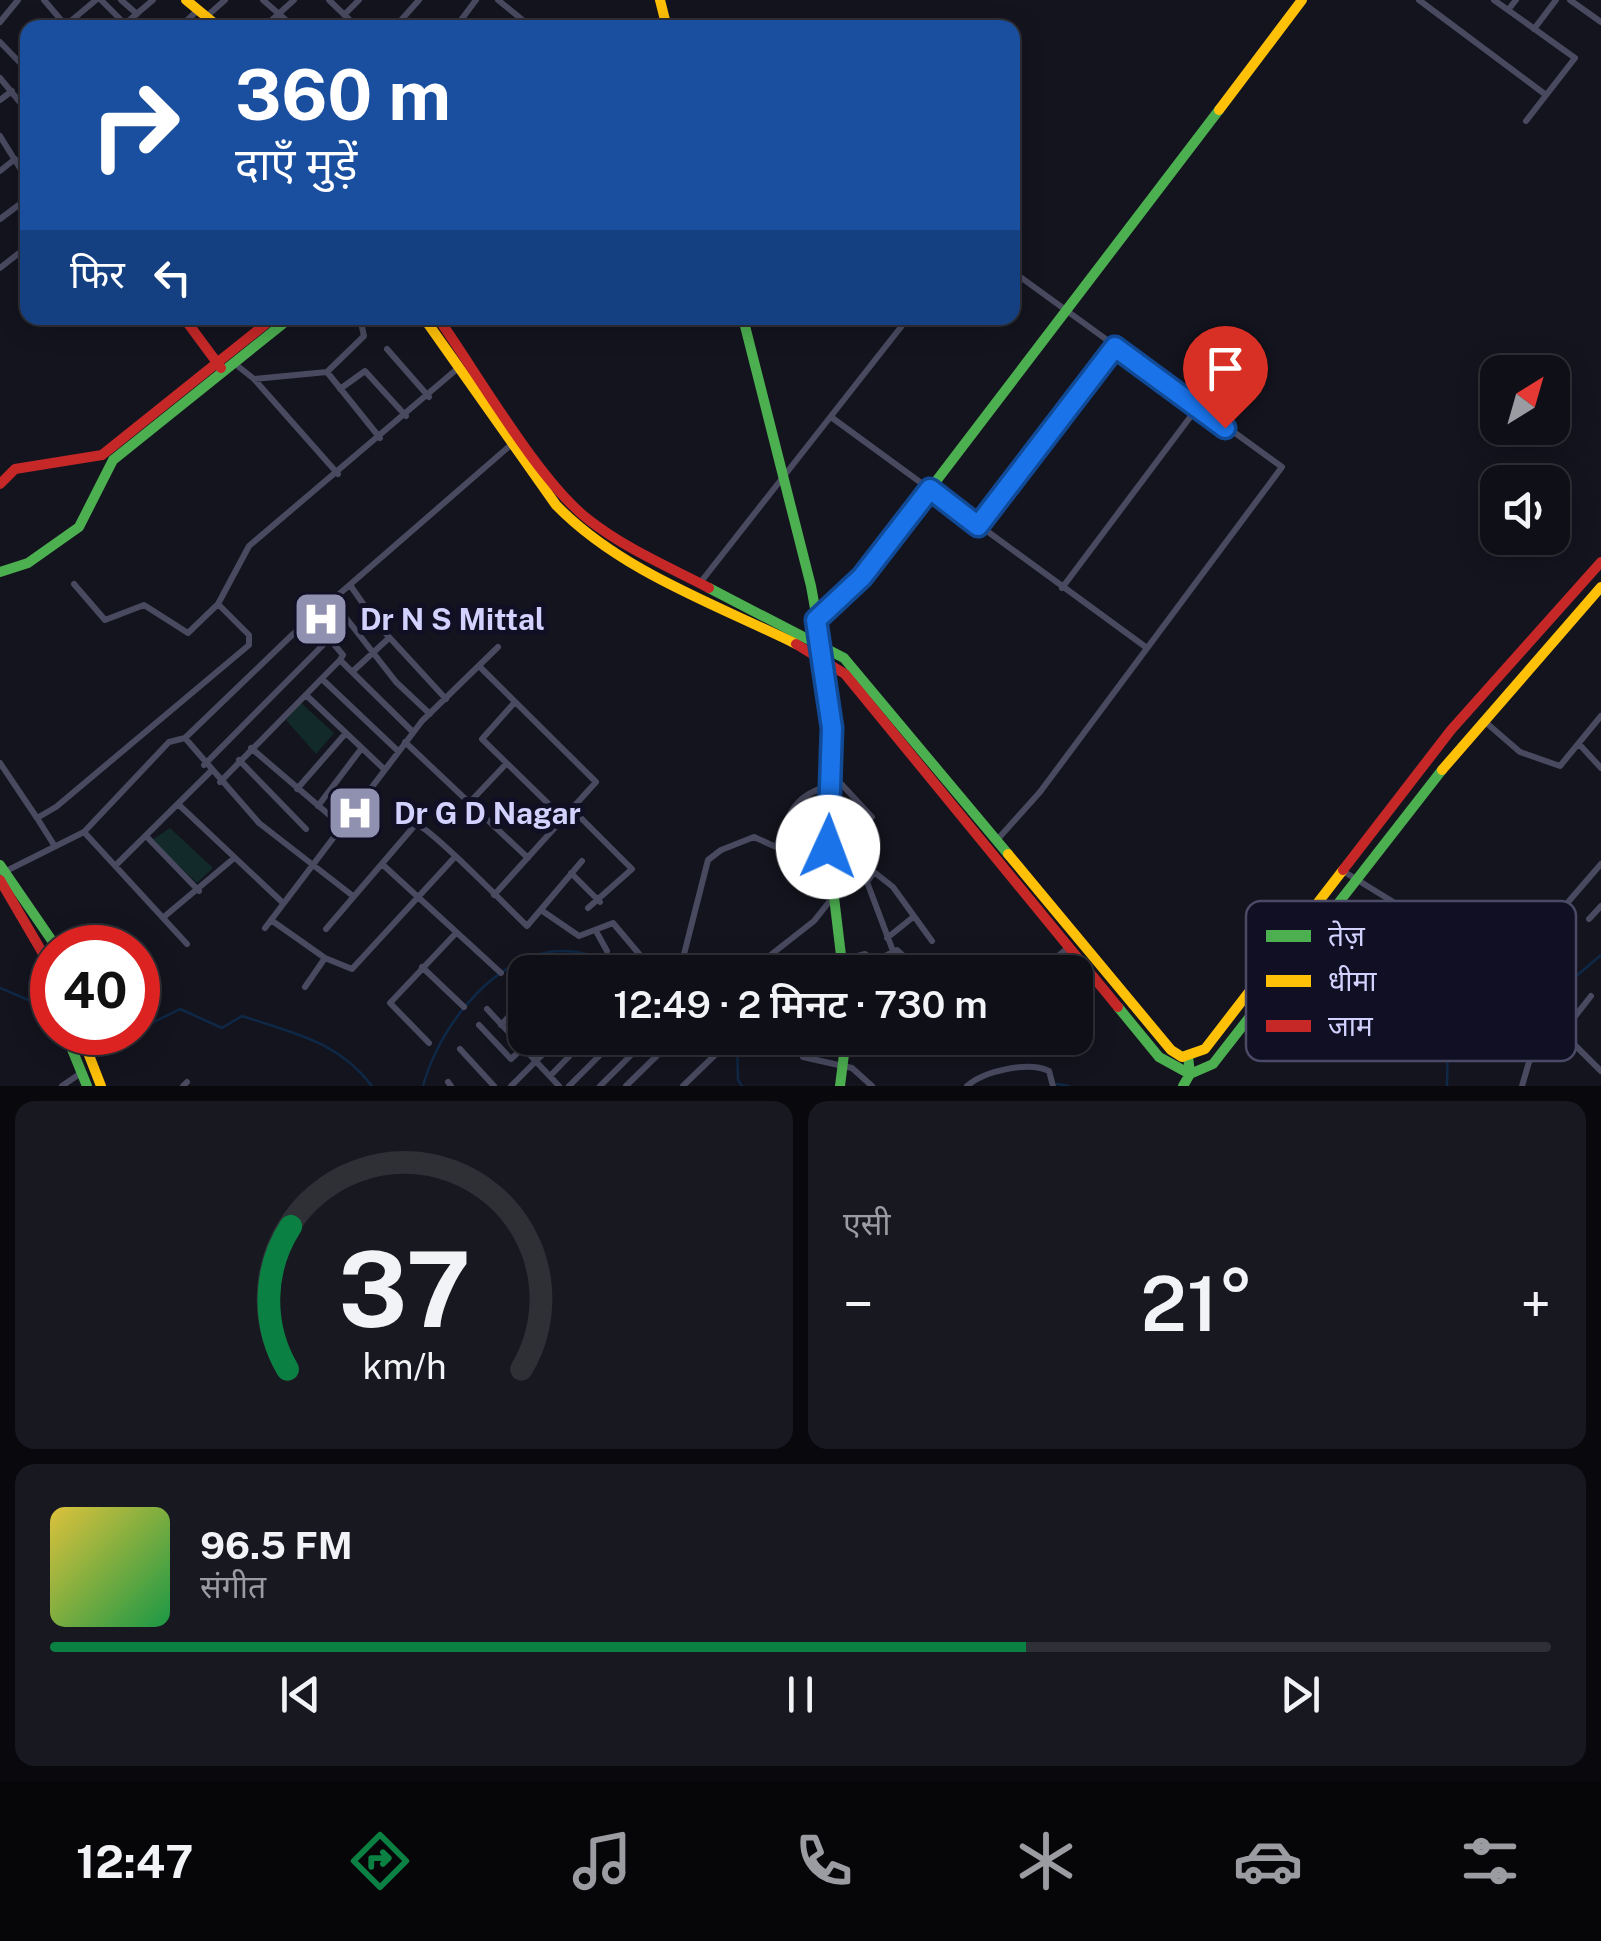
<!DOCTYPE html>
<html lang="hi">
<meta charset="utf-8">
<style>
:root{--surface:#0f0f17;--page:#181820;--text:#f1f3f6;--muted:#9b9ca1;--line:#2f2f36;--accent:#0b8043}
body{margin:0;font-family:"Public Sans","Noto Sans Devanagari",sans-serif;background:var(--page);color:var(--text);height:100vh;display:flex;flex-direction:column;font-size:38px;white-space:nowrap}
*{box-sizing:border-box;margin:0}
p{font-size:32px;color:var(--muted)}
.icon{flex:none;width:55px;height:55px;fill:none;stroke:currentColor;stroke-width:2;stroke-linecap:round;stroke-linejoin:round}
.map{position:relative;height:1086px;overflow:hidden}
.drawer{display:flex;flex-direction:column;gap:15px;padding:15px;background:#08080d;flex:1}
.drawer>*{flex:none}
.hud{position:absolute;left:20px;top:20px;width:1000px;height:305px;border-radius:20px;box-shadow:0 5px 25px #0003,0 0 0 2px var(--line);background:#1a4fa0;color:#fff;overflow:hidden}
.needle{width:65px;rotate:37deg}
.controls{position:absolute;left:1480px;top:355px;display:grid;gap:20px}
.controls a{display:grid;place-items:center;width:90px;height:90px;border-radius:20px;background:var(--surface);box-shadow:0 5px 25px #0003,0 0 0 2px var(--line);font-size:50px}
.speed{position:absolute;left:30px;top:925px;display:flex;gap:20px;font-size:50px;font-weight:700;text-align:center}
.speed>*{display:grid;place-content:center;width:130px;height:130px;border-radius:50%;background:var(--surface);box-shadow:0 5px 25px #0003,0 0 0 2px var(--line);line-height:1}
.speed .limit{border:15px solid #d22;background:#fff;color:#111}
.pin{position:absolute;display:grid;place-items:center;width:85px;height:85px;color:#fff;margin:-102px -42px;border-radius:50% 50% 50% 0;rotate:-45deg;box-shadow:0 0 10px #0007}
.pin .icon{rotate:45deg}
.me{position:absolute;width:110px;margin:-55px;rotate:2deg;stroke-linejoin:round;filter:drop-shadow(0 0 8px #0008)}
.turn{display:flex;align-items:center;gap:35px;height:210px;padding:0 50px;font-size:45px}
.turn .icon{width:130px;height:130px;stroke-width:2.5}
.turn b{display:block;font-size:70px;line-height:85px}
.then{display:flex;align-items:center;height:95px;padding:0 50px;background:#0003;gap:20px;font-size:38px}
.big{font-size:75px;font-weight:600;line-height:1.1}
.drawer .widget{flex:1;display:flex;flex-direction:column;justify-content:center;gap:15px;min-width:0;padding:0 35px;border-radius:20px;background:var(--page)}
.drawer .dial{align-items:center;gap:0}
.dial svg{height:260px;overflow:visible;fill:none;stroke:var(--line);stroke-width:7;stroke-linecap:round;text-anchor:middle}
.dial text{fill:var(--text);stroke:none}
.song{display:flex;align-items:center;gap:30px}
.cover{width:120px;height:120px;border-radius:15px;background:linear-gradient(135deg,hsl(50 70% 55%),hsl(140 70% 35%))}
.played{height:10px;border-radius:5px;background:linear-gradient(90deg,var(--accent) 65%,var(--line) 65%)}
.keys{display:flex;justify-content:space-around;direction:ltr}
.heat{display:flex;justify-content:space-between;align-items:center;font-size:55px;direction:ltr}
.drawer .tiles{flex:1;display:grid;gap:15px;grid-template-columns:1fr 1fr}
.widget:last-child{grid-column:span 2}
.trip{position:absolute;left:508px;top:955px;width:585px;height:100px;border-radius:20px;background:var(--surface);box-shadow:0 5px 25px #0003,0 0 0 2px var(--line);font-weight:600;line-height:100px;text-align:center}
.dock{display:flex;height:160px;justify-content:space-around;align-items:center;background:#060609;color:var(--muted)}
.dock .icon{width:70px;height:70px}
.dock .on{color:var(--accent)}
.dock b{font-size:45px;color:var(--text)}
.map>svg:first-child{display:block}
</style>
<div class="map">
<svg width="1601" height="1086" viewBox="0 0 1601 1086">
<rect width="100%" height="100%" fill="#14141f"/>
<path fill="#122a29" d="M 301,703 L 334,733 L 316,754 L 286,720 Z
M 170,828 L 213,868 L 197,883 L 152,840 Z"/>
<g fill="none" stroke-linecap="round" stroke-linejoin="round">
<path stroke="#0e2846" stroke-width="2.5" d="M 0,988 L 52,1010
M 1541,1006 L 1601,955
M 138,1022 L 154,1022 L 180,1009 L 222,1028 L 242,1016 C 293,1033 338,1041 372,1086
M 737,1038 L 738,1080 L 742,1086
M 1057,1084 L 1069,1086
M 423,1086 C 438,1030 488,963 549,952 C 581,947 617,963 646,972
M 1447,1086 L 1448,1032 L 1490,1015 L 1533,1007"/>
<path stroke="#494a60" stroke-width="6" d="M 44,0 L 67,27
M 101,0 L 125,24
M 121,0 L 137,14
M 263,0 L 295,28
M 329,0 L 358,28
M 498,0 L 530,26
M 1419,0 L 1546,95
M 1494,0 L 1575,58 L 1526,121
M 1570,0 L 1601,22
M 1508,10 L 1516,0
M 344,15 L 359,0
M 207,16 L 225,0
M 0,22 L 18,0
M 66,25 L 96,0
M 120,28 L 153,0
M 179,28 L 199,9
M 263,28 L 294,0
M 394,28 L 419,0
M 455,28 L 476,0
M 1534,29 L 1556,0
M 0,42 L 28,71
M 0,78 L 28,112
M 0,100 L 12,91
M 0,136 L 28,181
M 0,171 L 15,159
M 0,219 L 28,198
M 0,268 L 28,246
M 387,349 L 429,397
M 234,363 L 254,379 L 338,474
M 327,372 L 364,336 L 360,318
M 254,379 L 327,372 L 380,438
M 340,389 L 365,371 L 406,416
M 831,417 L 1147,648
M 978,526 L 1115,347
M 700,583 L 908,318
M 74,584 L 105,620 L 144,605 L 188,633 L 218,604 L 249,546 L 457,369
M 350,585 L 378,625 L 446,699
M 1062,588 L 1197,408
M 332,600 L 396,682 L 430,714
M 312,618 L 343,655 L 340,660 L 413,732
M 481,668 L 596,782 L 494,895
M 352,672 L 389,638
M 322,679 L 398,751
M 306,695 L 384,769
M 515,702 L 482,739 L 565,820
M 1483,720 L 1520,752 L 1560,766 L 1601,716
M 185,738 L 259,823 L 353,896
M 405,742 L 528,858
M 1579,744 L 1601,768
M 251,748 L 341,825
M 239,760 L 306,829
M 0,763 L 37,818 L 56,807 L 249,645 L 249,635 L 218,604
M 204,765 L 329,639
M 831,773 L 872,817
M 220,782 L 340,660
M 297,789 L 345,734
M 470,802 L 506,764
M 178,804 L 282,902
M 318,806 L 361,749
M 574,811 L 632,869 L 588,908
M 37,818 L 54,845
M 84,832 L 187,944
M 146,836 L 199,891
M 997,840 L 1040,792 L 1282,467 L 1012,271
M 382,864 L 501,973
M 116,865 L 210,772
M 1343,871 L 1492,963 L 1601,1071
M 571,873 L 600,902
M 0,874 L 84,832 L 169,742 L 185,738 L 292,635 L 513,443
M 1569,901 L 1601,864
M 541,910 L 579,936 L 613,923 L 640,955
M 165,916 L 233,859
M 1589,919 L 1601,906
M 271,920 L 325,958 L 352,969 L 453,859
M 265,928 L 422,721 L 498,647
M 326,929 L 416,824 C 432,829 508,908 527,926 L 582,861
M 596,931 L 607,951
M 887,938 L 912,918
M 44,951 L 100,927 L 121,948
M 893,951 L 867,882 L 874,872 L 893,887 L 932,941
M 843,960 L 865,954 L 875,961 L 897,950 L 921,972
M 138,962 L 143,967
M 681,966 L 708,860 L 721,850 L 754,837 L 776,847 C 788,815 794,794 830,786
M 422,967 L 464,1007
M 580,972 L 583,969
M 749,972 L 814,921 L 833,897
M 1038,972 L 1069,947
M 305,987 L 325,958
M 487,1009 L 559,1086
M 479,1025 L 511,1059 L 523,1048
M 501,1025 L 525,999
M 1562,1033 L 1591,996
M 515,1040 L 525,1030
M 429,1043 L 390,1003 L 456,933
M 460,1049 L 494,1086
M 803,1057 L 852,1068 L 872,1086
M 550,1076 L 587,1038
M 448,1082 L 451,1086
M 62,1086 L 81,1073
M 183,1086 L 187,1082
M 511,1086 L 559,1038
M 569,1086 L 617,1038
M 600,1086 L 648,1038
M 626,1086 L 675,1038
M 683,1086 L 718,1052
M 967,1086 C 984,1071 1028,1061 1049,1071 L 1053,1086
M 1522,1086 L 1529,1062 L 1555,1026"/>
<path stroke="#4caf50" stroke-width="10" d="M 743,318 L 811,586 L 824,658 L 832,728 L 828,847 L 843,972
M 0,572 L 28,563 L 79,527 L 113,460 L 290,318
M 709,588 L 844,658 L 1008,854
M 815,620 L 863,577 L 1219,110
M 0,865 L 57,948
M 1118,1007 L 1159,1057 L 1190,1074 L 1213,1064 L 1442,770
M 65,1032 L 87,1086
M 840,1086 L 846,1038
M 1183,1086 L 1190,1074 L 1188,1056"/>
<path stroke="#ffc107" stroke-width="10" d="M 186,0 L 220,28
M 660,0 L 667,28
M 1219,110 L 1302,0
M 424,318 L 556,505 C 620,571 715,604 796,644
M 1442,770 L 1601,587
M 1008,854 L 1171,1050 L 1182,1057 L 1205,1049 L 1343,870
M 80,1032 L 101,1086"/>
<path stroke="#c62828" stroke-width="10" d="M 184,318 L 221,368
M 438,318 C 477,373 539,482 589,520 C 626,549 669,567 709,588
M 0,484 L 15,469 L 102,455 L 273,318
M 796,644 L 845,674 L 1118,1007
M 1343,870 L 1451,730 L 1601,562
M 0,880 L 52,969"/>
</g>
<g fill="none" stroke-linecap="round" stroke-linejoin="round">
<g stroke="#114b97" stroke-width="25">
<path id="route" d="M 828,847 L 832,728 L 816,620 L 862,577 L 930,489 L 978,526 L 1115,347 L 1225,428"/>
</g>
<use href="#route" stroke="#1a73e8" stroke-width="18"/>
</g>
<defs>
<g id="hospital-square" transform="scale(2.875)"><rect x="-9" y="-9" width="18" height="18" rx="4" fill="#9090b1" stroke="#100f24"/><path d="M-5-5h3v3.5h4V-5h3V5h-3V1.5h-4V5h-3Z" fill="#fff"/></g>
</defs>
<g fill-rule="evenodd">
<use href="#hospital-square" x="321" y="619"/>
<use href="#hospital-square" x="355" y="813"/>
</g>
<g text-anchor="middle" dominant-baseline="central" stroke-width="10" stroke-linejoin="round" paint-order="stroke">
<g font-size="30" font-weight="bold" fill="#d3d2ff" stroke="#100f24" text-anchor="start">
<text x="360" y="619">Dr N S Mittal</text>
<text x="394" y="813">Dr G D Nagar</text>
</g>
</g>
<rect x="1246" y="901" width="330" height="160" rx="15" fill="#100f24" stroke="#4a4a66" stroke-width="2.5"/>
<rect x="1266" y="930" width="45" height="12" fill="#4caf50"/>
<rect x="1266" y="975" width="45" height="12" fill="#ffc107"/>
<rect x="1266" y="1020" width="45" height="12" fill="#c62828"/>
<g font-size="28" fill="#d3d2ff">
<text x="1328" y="946">तेज़</text>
<text x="1328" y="991">धीमा</text>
<text x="1328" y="1036">जाम</text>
</g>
</svg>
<div class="controls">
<a><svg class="needle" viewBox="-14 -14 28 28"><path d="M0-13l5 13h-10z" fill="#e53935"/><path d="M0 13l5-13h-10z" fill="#9b9ca1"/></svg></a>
<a><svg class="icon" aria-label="sound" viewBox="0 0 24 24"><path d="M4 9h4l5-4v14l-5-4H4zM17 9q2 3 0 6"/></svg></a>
</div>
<div class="speed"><div class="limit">40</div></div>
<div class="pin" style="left:1225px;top:428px;background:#d93025"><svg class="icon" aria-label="arrive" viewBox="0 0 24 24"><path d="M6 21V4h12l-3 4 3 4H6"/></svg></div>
<svg class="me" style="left:828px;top:847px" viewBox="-20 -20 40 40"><circle r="19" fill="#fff"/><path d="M0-13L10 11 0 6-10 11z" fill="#1a73e8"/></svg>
<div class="trip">12:49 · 2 मिनट · 730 m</div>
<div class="hud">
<div class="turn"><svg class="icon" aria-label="right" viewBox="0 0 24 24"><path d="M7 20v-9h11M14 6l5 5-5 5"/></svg><div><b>360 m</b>दाएँ मुड़ें</div></div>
<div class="then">फिर<svg class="icon" aria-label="left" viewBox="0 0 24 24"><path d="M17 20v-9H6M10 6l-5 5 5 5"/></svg></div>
</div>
</div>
<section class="drawer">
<div class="tiles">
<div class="widget dial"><svg viewBox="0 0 100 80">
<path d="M14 69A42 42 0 1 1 86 69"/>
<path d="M14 69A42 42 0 0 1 15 25" stroke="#0b8043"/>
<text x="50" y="56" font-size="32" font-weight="700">37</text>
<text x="50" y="72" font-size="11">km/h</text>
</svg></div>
<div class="widget"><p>एसी</p>
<div class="heat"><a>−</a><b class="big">21°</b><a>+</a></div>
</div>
<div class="widget">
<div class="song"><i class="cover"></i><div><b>96.5 FM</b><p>संगीत</p></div></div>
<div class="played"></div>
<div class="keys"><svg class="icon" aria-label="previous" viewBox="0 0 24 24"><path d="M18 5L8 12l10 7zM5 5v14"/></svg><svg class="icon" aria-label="pause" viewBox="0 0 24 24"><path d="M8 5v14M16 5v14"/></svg><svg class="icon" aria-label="next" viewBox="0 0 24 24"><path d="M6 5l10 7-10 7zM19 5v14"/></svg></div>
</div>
</div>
</section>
<nav class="dock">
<b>12:47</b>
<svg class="icon on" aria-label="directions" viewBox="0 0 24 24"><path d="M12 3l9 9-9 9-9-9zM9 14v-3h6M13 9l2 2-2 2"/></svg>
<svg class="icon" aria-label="music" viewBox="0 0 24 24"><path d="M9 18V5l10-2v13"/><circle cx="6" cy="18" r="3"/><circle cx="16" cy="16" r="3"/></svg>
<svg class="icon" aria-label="phone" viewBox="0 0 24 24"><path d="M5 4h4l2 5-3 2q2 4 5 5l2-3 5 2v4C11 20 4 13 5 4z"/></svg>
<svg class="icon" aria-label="climate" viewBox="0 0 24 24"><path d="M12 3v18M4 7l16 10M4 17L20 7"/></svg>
<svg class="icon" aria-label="car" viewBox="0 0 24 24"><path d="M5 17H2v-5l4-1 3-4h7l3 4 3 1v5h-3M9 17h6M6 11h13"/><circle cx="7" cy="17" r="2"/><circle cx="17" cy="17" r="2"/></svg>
<svg class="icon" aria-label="filters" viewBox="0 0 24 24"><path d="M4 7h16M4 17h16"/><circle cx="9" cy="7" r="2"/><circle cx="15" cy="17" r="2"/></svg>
</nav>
